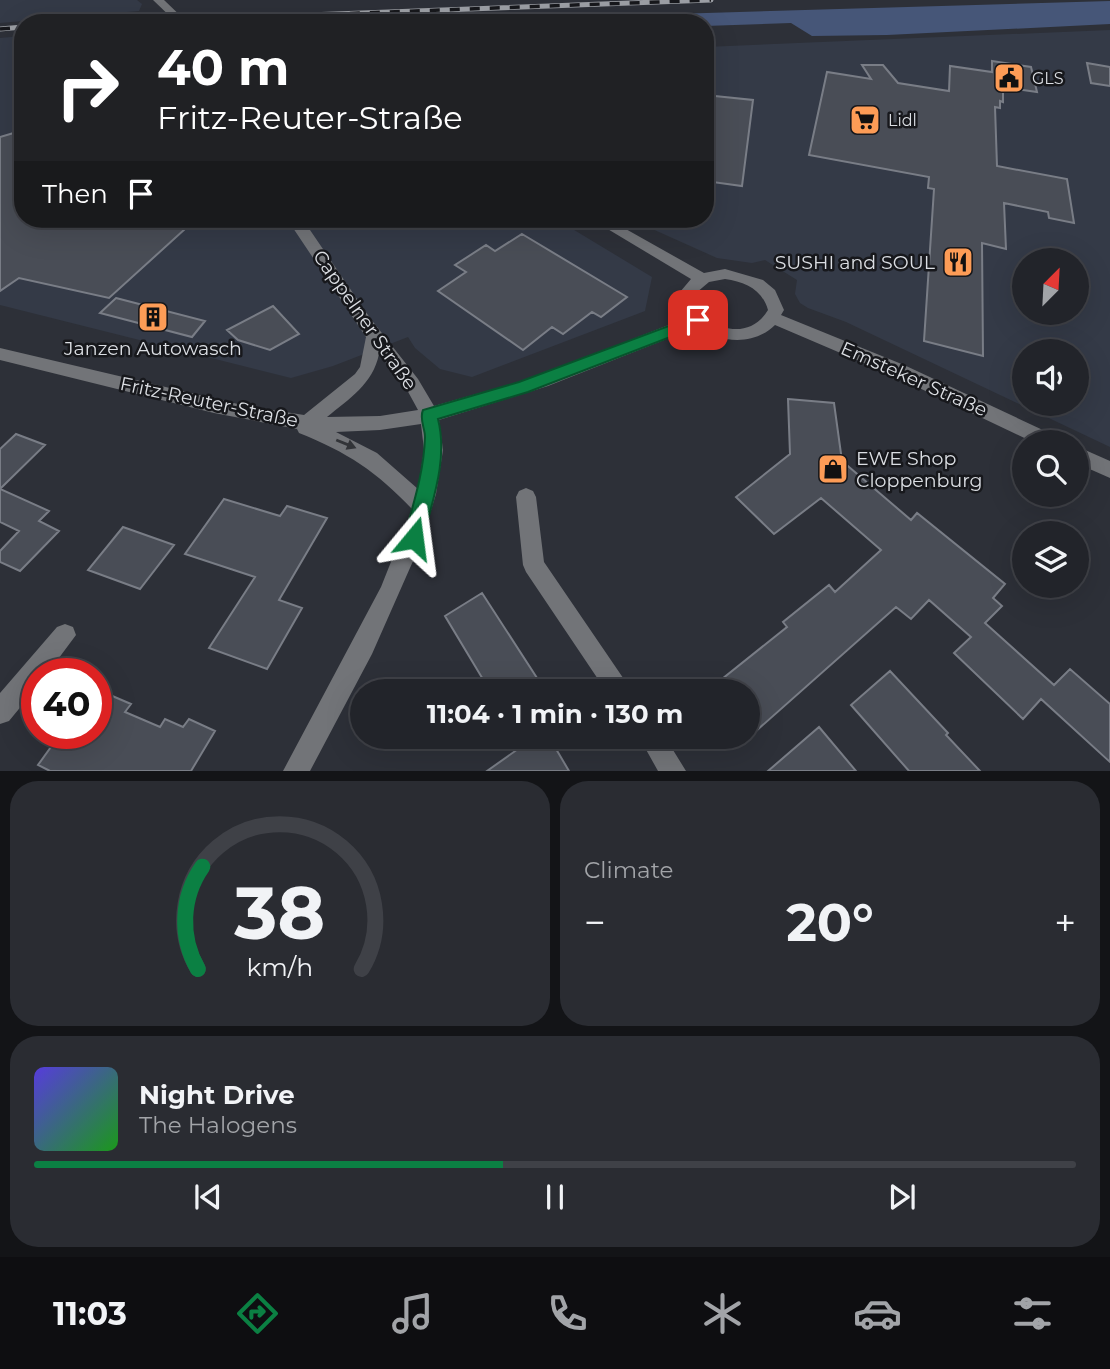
<!DOCTYPE html>
<meta charset="utf-8">
<style>
:root{--surface:#22242a;--page:#2a2c32;--text:#f1f3f6;--muted:#a2a4a8;--line:#3f4147;--accent:#0b8043}
body{margin:0;font-family:Montserrat,sans-serif;background:var(--page);color:var(--text);height:100vh;display:flex;flex-direction:column;font-size:26px;white-space:nowrap}
*{box-sizing:border-box;margin:0}
p{font-size:23px;color:var(--muted)}
.icon{flex:none;width:38px;height:38px;fill:none;stroke:currentColor;stroke-width:2;stroke-linecap:round;stroke-linejoin:round}
.map{position:relative;height:771px;overflow:hidden}
.panel{display:flex;flex-direction:column;gap:10px;padding:10px;background:#131417;flex:1}
.panel>*{flex:none}
.banner{position:absolute;left:14px;top:14px;width:700px;height:214px;border-radius:28px;box-shadow:0 7px 28px #0002,0 0 0 2px var(--line);background:#202124;color:#fff;overflow:hidden}
.needle{width:46px;rotate:24deg}
.fabs{position:absolute;left:1012px;top:248px;display:grid;gap:14px}
.fabs a{display:grid;place-items:center;width:77px;height:77px;border-radius:50%;background:var(--surface);box-shadow:0 7px 28px #0002,0 0 0 2px var(--line);font-size:35px}
.speed{position:absolute;left:21px;top:658px;display:flex;gap:14px;font-size:35px;font-weight:700;text-align:center}
.speed>*{display:grid;place-content:center;width:91px;height:91px;border-radius:50%;background:var(--surface);box-shadow:0 7px 28px #0002,0 0 0 2px var(--line);line-height:1}
.speed .limit{border:10px solid #d22;background:#fff;color:#111}
.pin{position:absolute;display:grid;place-items:center;width:60px;height:60px;color:#fff;margin:-30px;border-radius:14px;box-shadow:0 4px 10px #0006}
.me{position:absolute;width:77px;margin:-38px;rotate:16deg;stroke-linejoin:round;filter:drop-shadow(0 0 5px #0008)}
.turn{display:flex;align-items:center;gap:24px;height:147px;padding:0 28px;font-size:32px}
.turn .icon{width:91px;height:91px;stroke-width:2.5}
.turn b{display:block;font-size:49px;line-height:60px}
.then{display:flex;align-items:center;height:66px;padding:0 28px;background:#0003;gap:14px;font-size:26px}
.big{font-size:52px;font-weight:700;line-height:1.1}
.panel .card{flex:1;display:flex;flex-direction:column;justify-content:center;gap:10px;min-width:0;padding:0 24px;border-radius:28px;background:var(--page)}
.panel .dial{align-items:center;gap:0}
.dial svg{height:182px;overflow:visible;fill:none;stroke:var(--line);stroke-width:7;stroke-linecap:round;text-anchor:middle}
.dial text{fill:var(--text);stroke:none}
.song{display:flex;align-items:center;gap:21px}
.cover{width:84px;height:84px;border-radius:10px;background:linear-gradient(135deg,hsl(250 70% 55%),hsl(120 70% 35%))}
.played{height:7px;border-radius:4px;background:linear-gradient(90deg,var(--accent) 45%,var(--line) 45%)}
.keys{display:flex;justify-content:space-around;direction:ltr}
.heat{display:flex;justify-content:space-between;align-items:center;font-size:38px;direction:ltr}
.panel .tiles{flex:1;display:grid;gap:10px;grid-template-columns:1fr 1fr}
.card:last-child{grid-column:span 2}
.trip{position:absolute;left:350px;top:679px;width:410px;height:70px;border-radius:35px;background:var(--surface);box-shadow:0 7px 28px #0002,0 0 0 2px var(--line);font-weight:700;line-height:70px;text-align:center}
.dock{display:flex;height:112px;justify-content:space-around;align-items:center;background:#0e0e11;color:var(--muted)}
.dock .icon{width:49px;height:49px}
.dock .active{color:var(--accent)}
.dock b{font-size:32px;color:var(--text)}
.map>svg:first-child{display:block}
</style>
<div class="map">
<svg width="1110" height="771" viewBox="0 0 1110 771">
<rect width="100%" height="100%" fill="#2d3038"/>
<path fill="#343a47" fill-rule="evenodd" d="M 0,0 L 137,0 L 142,4 L 139,11 L 0,23 Z
M 1110,30 L 1110,447 L 846,322 L 808,308 L 800,303 L 795,294 L 797,280 L 765,260 L 752,263 L 717,258 L 630,219 L 705,219 L 705,47 ZM 1024,261 L 1076,261 L 1076,313 L 1024,313 ZM 1024,352 L 1076,352 L 1076,404 L 1024,404 Z
M 23,36 L 23,219 L 556,219 L 652,277 L 645,311 L 472,377 L 440,369 L 415,348 L 408,337 L 333,366 L 291,378 L 0,305 L 0,38 Z"/>
<path fill="#465678" d="M 1110,1 L 1110,24 L 887,35 L 812,36 L 791,23 L 705,26 L 705,23 L 471,23 L 472,20 Z"/>
<path fill="#494d56" stroke="#797d86" stroke-width="2" d="M 992,61 L 1031,67 L 1037,92 L 1003,87 L 1003,102 L 1000,101 L 1000,108 L 995,107 L 997,166 L 1067,179 L 1074,223 L 1049,218 L 1048,212 L 1004,203 L 1006,249 L 982,243 L 983,356 L 924,341 L 934,189 L 928,188 L 929,177 L 809,155 L 827,72 L 871,79 L 862,65 L 883,65 L 898,83 L 949,91 L 950,66 L 992,72 Z
M 1087,63 L 1110,67 L 1110,86 L 1091,83 Z
M 705,95 L 753,100 L 742,186 L 705,181 Z
M 17,132 L 23,141 L 23,219 L 196,219 L 109,298 L 19,278 L 0,291 L 0,137 Z
M 522,234 L 627,297 L 601,317 L 592,312 L 563,334 L 552,327 L 523,350 L 438,291 L 466,272 L 455,265 L 486,245 L 495,251 Z
M 116,298 L 205,321 L 192,337 L 100,313 Z
M 273,306 L 299,334 L 270,350 L 238,340 L 227,330 Z
M 788,399 L 834,403 L 842,461 L 911,520 L 917,513 L 1005,584 L 993,598 L 1002,606 L 985,623 L 1054,685 L 1070,669 L 1110,704 L 1110,762 L 1041,699 L 1023,719 L 954,653 L 971,637 L 929,600 L 911,619 L 896,607 L 747,739 L 747,691 L 707,691 L 787,627 L 783,622 L 829,585 L 835,592 L 881,550 L 821,498 L 774,534 L 736,497 L 790,454 Z
M 16,434 L 45,445 L 0,489 L 49,511 L 39,521 L 59,531 L 20,571 L 0,562 L 0,551 L 19,531 L 0,522 L 0,449 Z
M 224,499 L 280,516 L 287,506 L 327,518 L 279,600 L 302,608 L 267,669 L 209,648 L 255,577 L 185,554 Z
M 123,527 L 174,545 L 140,589 L 88,570 Z
M 482,593 L 537,678 L 518,691 L 490,691 L 445,616 Z
M 890,671 L 948,733 L 946,735 L 980,771 L 909,771 L 851,705 Z
M 96,689 L 131,704 L 125,712 L 160,727 L 165,719 L 183,727 L 189,719 L 215,731 L 191,771 L 50,771 L 38,765 L 61,733 L 96,733 Z
M 819,727 L 856,771 L 768,771 Z
M 535,737 L 549,737 L 569,771 L 487,771 Z"/>
<g fill="none" stroke-linecap="round" stroke-linejoin="round">
<path fill="#727478" fill-rule="evenodd" d="M 153,0 L 164,0 L 188,23 L 177,23 Z
M 287,219 L 301,219 L 310,230 L 370,318 L 418,379 L 434,406 L 536,377 L 689,317 L 682,307 L 680,292 L 691,279 L 591,219 L 608,219 L 704,273 L 725,269 L 763,280 L 775,290 L 784,310 L 781,315 L 904,365 L 1060,438 L 1062,443 L 1035,443 L 892,375 L 775,325 C 754,346 720,343 697,327 L 548,386 L 439,420 L 443,450 L 436,494 L 421,543 L 372,654 L 310,771 L 283,771 L 381,587 L 412,509 C 377,472 347,452 299,433 L 297,429 L 214,413 L 0,360 L 0,348 L 242,405 L 304,415 L 355,374 L 360,367 L 366,337 ZM 725,279 C 745,282 762,289 768,310 C 748,344 701,329 696,293 L 709,282 ZM 379,354 L 406,388 L 418,410 L 380,416 L 327,417 C 349,399 373,384 379,354 ZM 421,424 L 424,450 L 418,489 L 377,453 L 336,432 L 380,430 Z
M 1076,446 L 1110,461 L 1110,478 L 1076,463 Z
M 526,488 L 533,491 L 536,497 L 544,562 L 632,691 L 606,691 L 526,572 L 523,565 L 516,497 L 519,491 Z
M 65,624 L 73,627 L 76,635 L 47,674 L 37,674 L 37,687 L 9,721 L 0,724 L 0,693 L 57,627 Z
M 639,737 L 665,737 L 686,771 L 658,771 Z"/>
<g stroke="#9c9fa5" stroke-width="5">
<path id="rail" d="M 90,23 L 711,0
M 0,29 L 23,27"/>
</g>
<use href="#rail" stroke="#17181c" stroke-width="3.5" stroke-dasharray="10" stroke-linecap="butt"/>
</g>
<defs><path id="oneway-solid" d="M-6-.8H1V-3.2L6.5 0L1 3.2V.8H-6Z" transform="scale(1.75)"/></defs>
<use fill="#323438" href="#oneway-solid" transform="translate(346 444) rotate(22)"/>
<path fill="#0b8043" stroke="#07532c" stroke-width="2" d="M 698,315 L 704,317 L 706,320 L 704,324 L 528,392 L 438,419 C 448,459 433,499 423,538 L 420,544 L 414,547 L 407,544 L 404,538 C 413,505 424,472 425,437 C 425,428 419,419 423,410 L 519,382 Z"/>
<defs>
<g id="civic-square" transform="scale(1.575)"><rect x="-9" y="-9" width="18" height="18" rx="4" fill="#fd9c56" stroke="#17181c"/><path d="M-.6-6.5H3V-4.5H.6V-3L4-1V1h2V6H-6V1h2V-1L-.6-3ZM-1.2 2.5V6h2.4V2.5Z" fill="#111"/></g>
<g id="supermarket-square" transform="scale(1.575)"><rect x="-9" y="-9" width="18" height="18" rx="4" fill="#fd9c56" stroke="#17181c"/><path d="M-6-5.5h2.5l.6 2H6L4.5 2H-2.5L-4.4-4H-6ZM-1.5 3.2a1.3 1.3 0 1 0 .1 0ZM3 3.2a1.3 1.3 0 1 0 .1 0Z" fill="#111"/></g>
<g id="restaurant-square" transform="scale(1.575)"><rect x="-9" y="-9" width="18" height="18" rx="4" fill="#fd9c56" stroke="#17181c"/><path d="M-5-6h1v4h1v-4h1v4h1v-4h1v5L-1.5 .5V6h-2V.5L-5-1ZM5-6V6H3V1.5H1.5Q1.5-4 5-6Z" fill="#111"/></g>
<g id="building-square" transform="scale(1.575)"><rect x="-9" y="-9" width="18" height="18" rx="4" fill="#fd9c56" stroke="#17181c"/><path d="M-4-6H4V6H1V3H-1V6H-4ZM-2.5-4.3h1.7v1.8h-1.7ZM.8-4.3h1.7v1.8H.8ZM-2.5-1h1.7V.8h-1.7ZM.8-1h1.7V.8H.8Z" fill="#111"/></g>
<g id="shop-square" transform="scale(1.575)"><rect x="-9" y="-9" width="18" height="18" rx="4" fill="#fd9c56" stroke="#17181c"/><path d="M-5-2.5h2.3a2.7 3.5 0 0 1 5.4 0H5L5.5 6h-11ZM-1.5-2.5h3a1.5 2.3 0 0 0-3 0Z" fill="#111"/></g>
</defs>
<g fill-rule="evenodd">
<use href="#civic-square" x="1009" y="78"/>
<use href="#supermarket-square" x="865" y="120"/>
<use href="#restaurant-square" x="958" y="262"/>
<use href="#building-square" x="153" y="317"/>
<use href="#shop-square" x="833" y="469"/>
</g>
<g text-anchor="middle" dominant-baseline="central" stroke-width="5" stroke-linejoin="round" paint-order="stroke">
<g font-size="16" fill="#dbdee3" stroke="#17181c" text-anchor="start">
<text x="1032" y="78">GLS</text>
<text x="888" y="120">Lidl</text>
</g>
<g font-size="19" fill="#dbdee3" stroke="#17181c" text-anchor="end">
<text x="935" y="262">SUSHI and SOUL</text>
<text x="153" y="348" text-anchor="middle">Janzen Autowasch</text>
<text x="856" y="458" text-anchor="start">EWE Shop<tspan x="856" dy="22">Cloppenburg</tspan></text>
</g>
<g font-size="19" fill="#dbdee3" stroke="#17181c">
<text transform="translate(365 320) rotate(55)">Cappelner Straße</text>
<text transform="translate(914 379) rotate(24)">Emsteker Straße</text>
<text transform="translate(209 402) rotate(12)">Fritz-Reuter-Straße</text>
</g>
</g>
</svg>
<div class="fabs">
<a><svg class="needle" viewBox="-14 -14 28 28"><path d="M0-13l5 13h-10z" fill="#e53935"/><path d="M0 13l5-13h-10z" fill="#a2a4a8"/></svg></a>
<a><svg class="icon" aria-label="sound" viewBox="0 0 24 24"><path d="M4 9h4l5-4v14l-5-4H4zM17 9q2 3 0 6"/></svg></a>
<a><svg class="icon" aria-label="search" viewBox="0 0 24 24"><circle cx="10" cy="10" r="6"/><path d="M15 15l6 6"/></svg></a>
<a><svg class="icon" aria-label="layers" viewBox="0 0 24 24"><path d="M12 4l9 5-9 5-9-5zM3 14l9 5 9-5"/></svg></a>
</div>
<div class="speed"><div class="limit">40</div></div>
<div class="pin" style="left:698px;top:320px;background:#d93025"><svg class="icon" aria-label="arrive" viewBox="0 0 24 24"><path d="M6 21V4h12l-3 4 3 4H6"/></svg></div>
<svg class="me" style="left:414px;top:538px" viewBox="-20 -20 40 40"><path d="M0-17L14 15 0 8-14 15z" fill="#0b8043" stroke="#fff" stroke-width="4"/></svg>
<div class="trip">11:04 · 1 min · 130 m</div>
<div class="banner">
<div class="turn"><svg class="icon" aria-label="right" viewBox="0 0 24 24"><path d="M7 20v-9h11M14 6l5 5-5 5"/></svg><div><b>40 m</b>Fritz-Reuter-Straße</div></div>
<div class="then">Then<svg class="icon" aria-label="arrive" viewBox="0 0 24 24"><path d="M6 21V4h12l-3 4 3 4H6"/></svg></div>
</div>
</div>
<section class="panel">
<div class="tiles">
<div class="card dial"><svg viewBox="0 0 100 80">
<path d="M14 69A42 42 0 1 1 86 69"/>
<path d="M14 69A42 42 0 0 1 16 24" stroke="#0b8043"/>
<text x="50" y="56" font-size="32" font-weight="700">38</text>
<text x="50" y="72" font-size="11">km/h</text>
</svg></div>
<div class="card"><p>Climate</p>
<div class="heat"><a>−</a><b class="big">20°</b><a>+</a></div>
</div>
<div class="card">
<div class="song"><i class="cover"></i><div><b>Night Drive</b><p>The Halogens</p></div></div>
<div class="played"></div>
<div class="keys"><svg class="icon" aria-label="previous" viewBox="0 0 24 24"><path d="M18 5L8 12l10 7zM5 5v14"/></svg><svg class="icon" aria-label="pause" viewBox="0 0 24 24"><path d="M8 5v14M16 5v14"/></svg><svg class="icon" aria-label="next" viewBox="0 0 24 24"><path d="M6 5l10 7-10 7zM19 5v14"/></svg></div>
</div>
</div>
</section>
<nav class="dock">
<b>11:03</b>
<svg class="icon active" aria-label="directions" viewBox="0 0 24 24"><path d="M12 3l9 9-9 9-9-9zM9 14v-3h6M13 9l2 2-2 2"/></svg>
<svg class="icon" aria-label="music" viewBox="0 0 24 24"><path d="M9 18V5l10-2v13"/><circle cx="6" cy="18" r="3"/><circle cx="16" cy="16" r="3"/></svg>
<svg class="icon" aria-label="phone" viewBox="0 0 24 24"><path d="M5 4h4l2 5-3 2q2 4 5 5l2-3 5 2v4C11 20 4 13 5 4z"/></svg>
<svg class="icon" aria-label="climate" viewBox="0 0 24 24"><path d="M12 3v18M4 7l16 10M4 17L20 7"/></svg>
<svg class="icon" aria-label="car" viewBox="0 0 24 24"><path d="M5 17H2v-5l4-1 3-4h7l3 4 3 1v5h-3M9 17h6M6 11h13"/><circle cx="7" cy="17" r="2"/><circle cx="17" cy="17" r="2"/></svg>
<svg class="icon" aria-label="filters" viewBox="0 0 24 24"><path d="M4 7h16M4 17h16"/><circle cx="9" cy="7" r="2"/><circle cx="15" cy="17" r="2"/></svg>
</nav>
